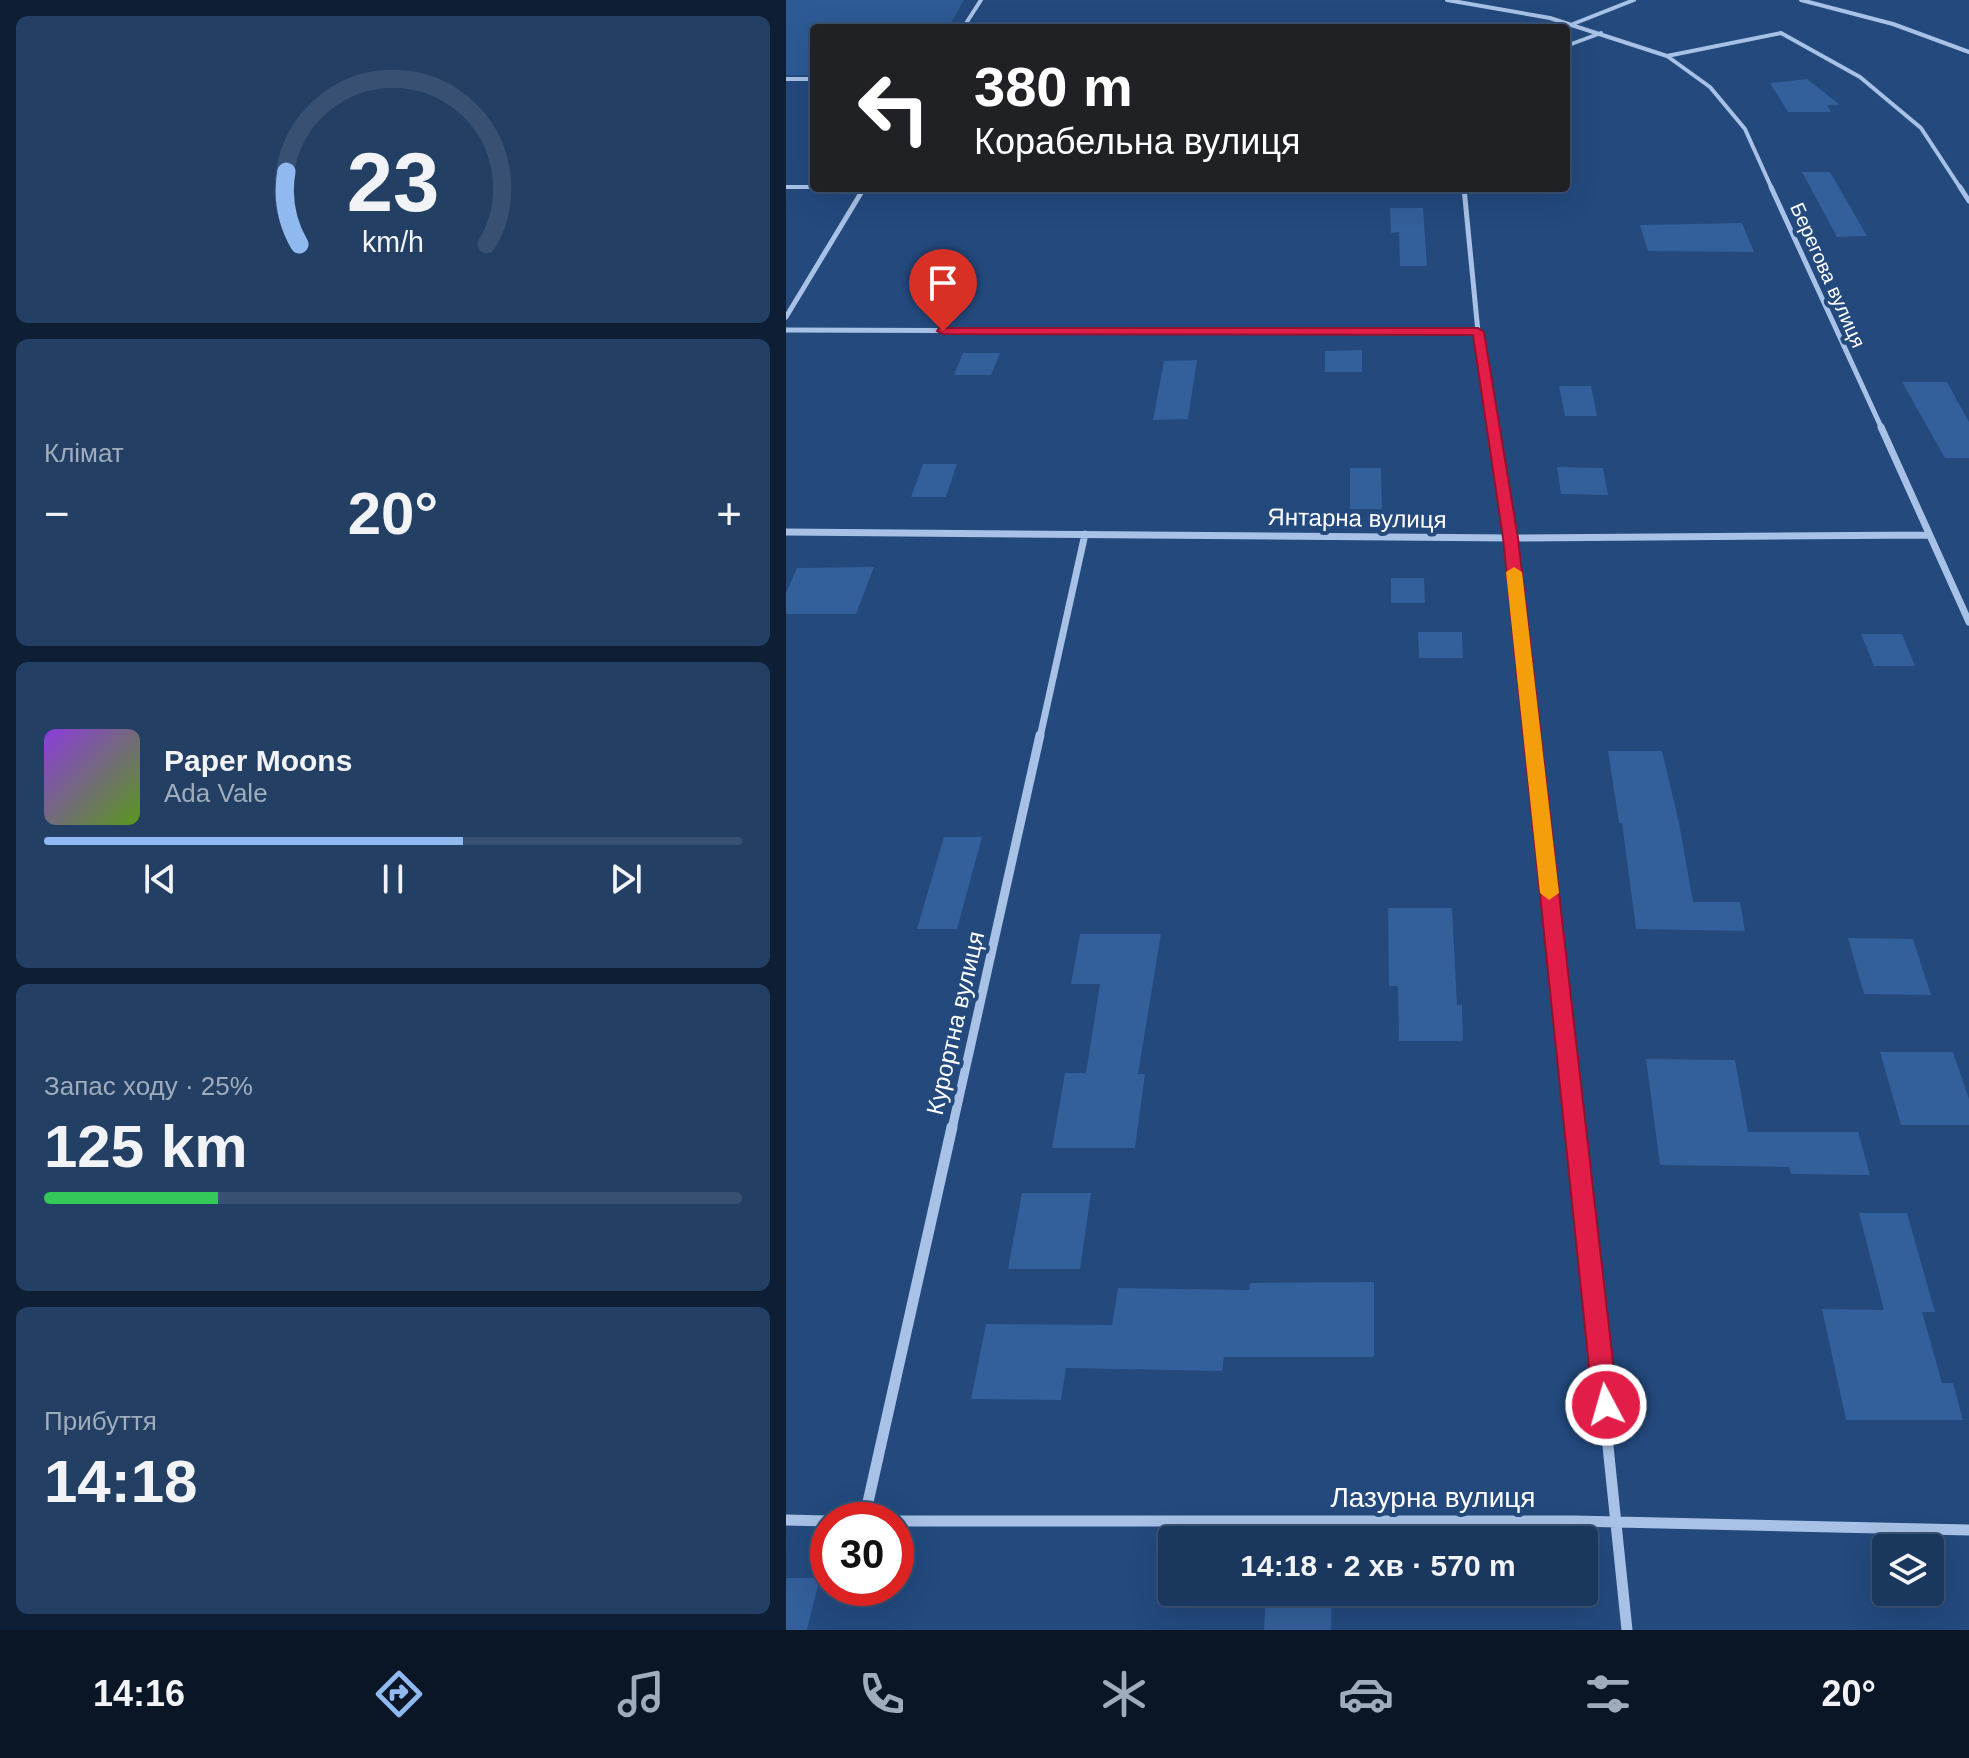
<!DOCTYPE html>
<html lang="uk">
<meta charset="utf-8">
<style>
:root{--surface:#1a375e;--page:#233f64;--text:#f1f3f6;--muted:#9facbc;--line:#385173;--accent:#90b9f0}
body{margin:0;font-family:Helvetica,sans-serif;background:var(--page);color:var(--text);height:100vh;display:flex;flex-direction:column;font-size:30px;white-space:nowrap}
*{box-sizing:border-box;margin:0}
p{font-size:26px;color:var(--muted)}
.icon{flex:none;width:44px;height:44px;fill:none;stroke:currentColor;stroke-width:2;stroke-linecap:round;stroke-linejoin:round}
.map{position:relative;flex:1;overflow:hidden}
.details{display:flex;flex-direction:column;gap:16px;padding:16px;background:#0e1e34;width:786px}
.details>*{flex:none}
.guide{position:absolute;left:24px;top:24px;width:760px;height:168px;border-radius:8px;box-shadow:0 8px 32px #0002,0 0 0 2px var(--line);background:#202124;color:#fff;overflow:hidden}
.tools{position:absolute;left:1086px;top:1534px;display:grid;gap:16px}
.tools a{display:grid;place-items:center;width:72px;height:72px;border-radius:8px;background:var(--surface);box-shadow:0 8px 32px #0002,0 0 0 2px var(--line);font-size:40px}
.speed{position:absolute;left:24px;top:1502px;display:flex;gap:16px;font-size:40px;font-weight:700;text-align:center}
.speed>*{display:grid;place-content:center;width:104px;height:104px;border-radius:50%;background:var(--surface);box-shadow:0 8px 32px #0002,0 0 0 2px var(--line);line-height:1}
.speed .limit{border:12px solid #d22;background:#fff;color:#111}
.pin{position:absolute;display:grid;place-items:center;width:68px;height:68px;color:#fff;margin:-82px -34px;border-radius:50% 50% 50% 0;rotate:-45deg;box-shadow:0 0 8px #0007}
.pin .icon{rotate:45deg}
.me{position:absolute;width:88px;margin:-44px;rotate:354deg;stroke-linejoin:round;filter:drop-shadow(0 0 6px #0008)}
.turn{display:flex;align-items:center;gap:28px;height:168px;padding:0 32px;font-size:36px}
.turn .icon{width:104px;height:104px;stroke-width:2.5}
.turn b{display:block;font-size:56px;line-height:68px}
.big{font-size:60px;font-weight:700;line-height:1.1}
.details .card{flex:1;display:flex;flex-direction:column;justify-content:center;gap:12px;min-width:0;padding:0 28px;border-radius:12px;background:var(--page)}
.details .dial{align-items:center;gap:0}
.dial svg{height:208px;overflow:visible;fill:none;stroke:var(--line);stroke-width:7;stroke-linecap:round;text-anchor:middle}
.dial text{fill:var(--text);stroke:none}
.song{display:flex;align-items:center;gap:24px}
.cover{width:96px;height:96px;border-radius:12px;background:linear-gradient(135deg,hsl(270 70% 55%),hsl(90 70% 35%))}
.played{height:8px;border-radius:4px;background:linear-gradient(90deg,var(--accent) 60%,var(--line) 60%)}
.keys{display:flex;justify-content:space-around;direction:ltr}
.heat{display:flex;justify-content:space-between;align-items:center;font-size:44px;direction:ltr}
.charge{height:12px;border-radius:6px;background:linear-gradient(90deg,#34c759 25%,var(--line) 0)}
.trip{position:absolute;left:372px;top:1526px;width:440px;height:80px;border-radius:8px;background:var(--surface);box-shadow:0 8px 32px #0002,0 0 0 2px var(--line);font-weight:700;line-height:80px;text-align:center}
.dock{display:flex;height:128px;justify-content:space-around;align-items:center;background:#0a1626;color:var(--muted)}
.dock .icon{width:56px;height:56px}
.dock .current{color:var(--accent)}
.dock b{font-size:36px;color:var(--text)}
main{display:flex;flex:1;min-height:0}
.map>svg:first-child{display:block}
</style>
<main>
<section class="details">
<div class="card dial"><svg viewBox="0 0 100 80">
<path d="M14 69A42 42 0 1 1 86 69"/>
<path d="M14 69A42 42 0 0 1 9 41" stroke="#90b9f0"/>
<text x="50" y="56" font-size="32" font-weight="700">23</text>
<text x="50" y="72" font-size="11">km/h</text>
</svg></div>
<div class="card"><p>Клімат</p>
<div class="heat"><a>−</a><b class="big">20°</b><a>+</a></div>
</div>
<div class="card">
<div class="song"><i class="cover"></i><div><b>Paper Moons</b><p>Ada Vale</p></div></div>
<div class="played"></div>
<div class="keys"><svg class="icon" aria-label="previous" viewBox="0 0 24 24"><path d="M18 5L8 12l10 7zM5 5v14"/></svg><svg class="icon" aria-label="pause" viewBox="0 0 24 24"><path d="M8 5v14M16 5v14"/></svg><svg class="icon" aria-label="next" viewBox="0 0 24 24"><path d="M6 5l10 7-10 7zM19 5v14"/></svg></div>
</div>
<div class="card"><p>Запас ходу · 25%</p><b class="big">125 km</b><div class="charge"></div></div>
<div class="card"><p>Прибуття</p><b class="big">14:18</b></div>
</section>
<div class="map">
<svg width="1183" height="1630" viewBox="0 0 1183 1630">
<rect width="100%" height="100%" fill="#23497d"/>
<path fill="#2d5a95" d="M 0,0 L 178,0 L 162,28 L 28,28 L 28,75 L 0,75 Z"/>
<path fill="#335f9a" d="M 1021,79 L 1054,105 L 1041,105 L 1045,112 L 1002,112 L 984,83 Z
M 1016,172 L 1044,172 L 1081,236 L 1051,237 Z
M 604,208 L 637,208 L 641,266 L 614,266 L 613,232 L 605,233 Z
M 956,223 L 968,252 L 862,251 L 854,225 Z
M 576,350 L 576,372 L 539,372 L 539,351 Z
M 177,353 L 214,353 L 205,375 L 168,375 Z
M 411,360 L 402,419 L 367,420 L 378,361 Z
M 1116,382 L 1161,382 L 1183,422 L 1183,458 L 1159,458 Z
M 773,386 L 805,386 L 811,416 L 779,416 Z
M 137,464 L 171,464 L 160,497 L 125,497 Z
M 771,467 L 817,468 L 822,495 L 775,494 Z
M 564,468 L 595,468 L 596,509 L 564,509 Z
M 88,567 L 70,614 L 0,614 L 0,593 L 11,568 Z
M 605,578 L 638,578 L 639,603 L 605,603 Z
M 632,632 L 676,632 L 677,658 L 633,658 Z
M 1075,634 L 1116,634 L 1129,666 L 1088,666 Z
M 822,751 L 876,751 L 893,823 L 907,902 L 954,902 L 959,931 L 850,929 L 836,823 L 833,823 Z
M 158,837 L 196,837 L 171,929 L 131,929 Z
M 602,908 L 666,908 L 671,1005 L 676,1005 L 677,1041 L 613,1041 L 612,986 L 603,986 Z
M 294,934 L 375,934 L 352,1074 L 359,1074 L 349,1148 L 266,1148 L 279,1073 L 300,1073 L 314,984 L 285,984 Z
M 1062,938 L 1127,939 L 1145,995 L 1078,994 Z
M 1094,1052 L 1167,1052 L 1183,1099 L 1183,1125 L 1115,1125 Z
M 860,1059 L 949,1060 L 962,1132 L 1072,1132 L 1084,1175 L 1005,1174 L 1003,1167 L 874,1165 Z
M 236,1193 L 305,1193 L 294,1269 L 222,1269 Z
M 1073,1213 L 1121,1213 L 1149,1312 L 1136,1312 L 1156,1383 L 1167,1383 L 1177,1420 L 1060,1420 L 1036,1309 L 1098,1310 Z
M 588,1282 L 588,1357 L 438,1357 L 436,1371 L 280,1368 L 275,1400 L 185,1399 L 200,1324 L 326,1325 L 332,1288 L 463,1290 L 464,1283 Z
M 0,1578 L 34,1578 L 21,1630 L 0,1630 Z
M 480,1593 L 546,1593 L 545,1630 L 478,1630 Z"/>
<g fill="none" stroke-linecap="round" stroke-linejoin="round">
<path stroke="#a7c2e6" stroke-width="4" d="M 661,0 L 764,18 L 881,56 L 924,87 L 959,129 L 986,189
M 1015,0 L 1107,24 L 1183,52
M 787,24 L 848,0
M 177,28 L 195,0
M 780,46 L 815,33
M 881,56 L 995,33 L 1074,77 L 1135,128 L 1175,189
M 0,79 L 28,79
M 0,187 L 28,187"/>
<path stroke="#a7c2e6" stroke-width="5" d="M 985,187 L 1096,429
M 1174,187 L 1183,201
M 678,188 L 692,332 L 708,429
M 0,317 L 78,188
M 0,330 L 692,332"/>
<path stroke="#a7c2e6" stroke-width="7" d="M 707,427 L 725,538 L 747,737
M 1095,427 L 1183,622
M 0,532 L 725,538 L 1142,535
M 254,737 L 299,534"/>
<path stroke="#a7c2e6" stroke-width="9" d="M 746,735 L 790,1129
M 166,1129 L 254,735"/>
<path stroke="#a7c2e6" stroke-width="11" d="M 789,1127 L 841,1630
M 0,1520 L 42,1521
M 78,1520 L 166,1127
M 110,1521 L 788,1521 L 1183,1530"/>
</g>
<path fill="#e11d48" stroke="#92132f" stroke-width="2" d="M 153,328 L 692,328 L 698,332 L 732,538 L 832,1405 L 829,1414 L 820,1418 L 811,1414 L 807,1405 L 717,538 L 687,335 L 157,334 L 151,331 Z"/>
<path fill="#f59e0b" d="M 728,567 L 736,572 L 773,893 L 763,900 L 754,893 L 720,572 Z"/>
<g text-anchor="middle" dominant-baseline="central" stroke-width="8" stroke-linejoin="round" paint-order="stroke">
<g font-size="20" fill="#fff" stroke="#23497d">
<text transform="translate(1042 275) rotate(66)">Берегова вулиця</text>
</g>
<g font-size="24" fill="#fff" stroke="#23497d">
<text transform="translate(571 518) rotate(1)">Янтарна вулиця</text>
<text transform="translate(169 1023) rotate(-77)">Курортна вулиця</text>
</g>
<g font-size="28" fill="#fff" stroke="#23497d">
<text x="647" y="1497">Лазурна вулиця</text>
</g>
</g>
</svg>
<div class="tools">
<a><svg class="icon" aria-label="layers" viewBox="0 0 24 24"><path d="M12 4l9 5-9 5-9-5zM3 14l9 5 9-5"/></svg></a>
</div>
<div class="speed"><div class="limit">30</div></div>
<div class="pin" style="left:157px;top:331px;background:#d93025"><svg class="icon" aria-label="arrive" viewBox="0 0 24 24"><path d="M6 21V4h12l-3 4 3 4H6"/></svg></div>
<svg class="me" style="left:820px;top:1405px" viewBox="-20 -20 40 40"><circle r="17" fill="#e11d48" stroke="#fff" stroke-width="3"/><path d="M0-11L8 9 0 5-8 9z" fill="#fff"/></svg>
<div class="trip">14:18 · 2 хв · 570 m</div>
<div class="guide">
<div class="turn"><svg class="icon" aria-label="left" viewBox="0 0 24 24"><path d="M17 20v-9H6M10 6l-5 5 5 5"/></svg><div><b>380 m</b>Корабельна вулиця</div></div>
</div>
</div>
</main>
<nav class="dock">
<b>14:16</b>
<svg class="icon current" aria-label="directions" viewBox="0 0 24 24"><path d="M12 3l9 9-9 9-9-9zM9 14v-3h6M13 9l2 2-2 2"/></svg>
<svg class="icon" aria-label="music" viewBox="0 0 24 24"><path d="M9 18V5l10-2v13"/><circle cx="6" cy="18" r="3"/><circle cx="16" cy="16" r="3"/></svg>
<svg class="icon" aria-label="phone" viewBox="0 0 24 24"><path d="M5 4h4l2 5-3 2q2 4 5 5l2-3 5 2v4C11 20 4 13 5 4z"/></svg>
<svg class="icon" aria-label="climate" viewBox="0 0 24 24"><path d="M12 3v18M4 7l16 10M4 17L20 7"/></svg>
<svg class="icon" aria-label="car" viewBox="0 0 24 24"><path d="M5 17H2v-5l4-1 3-4h7l3 4 3 1v5h-3M9 17h6M6 11h13"/><circle cx="7" cy="17" r="2"/><circle cx="17" cy="17" r="2"/></svg>
<svg class="icon" aria-label="filters" viewBox="0 0 24 24"><path d="M4 7h16M4 17h16"/><circle cx="9" cy="7" r="2"/><circle cx="15" cy="17" r="2"/></svg>
<b>20°</b>
</nav>
